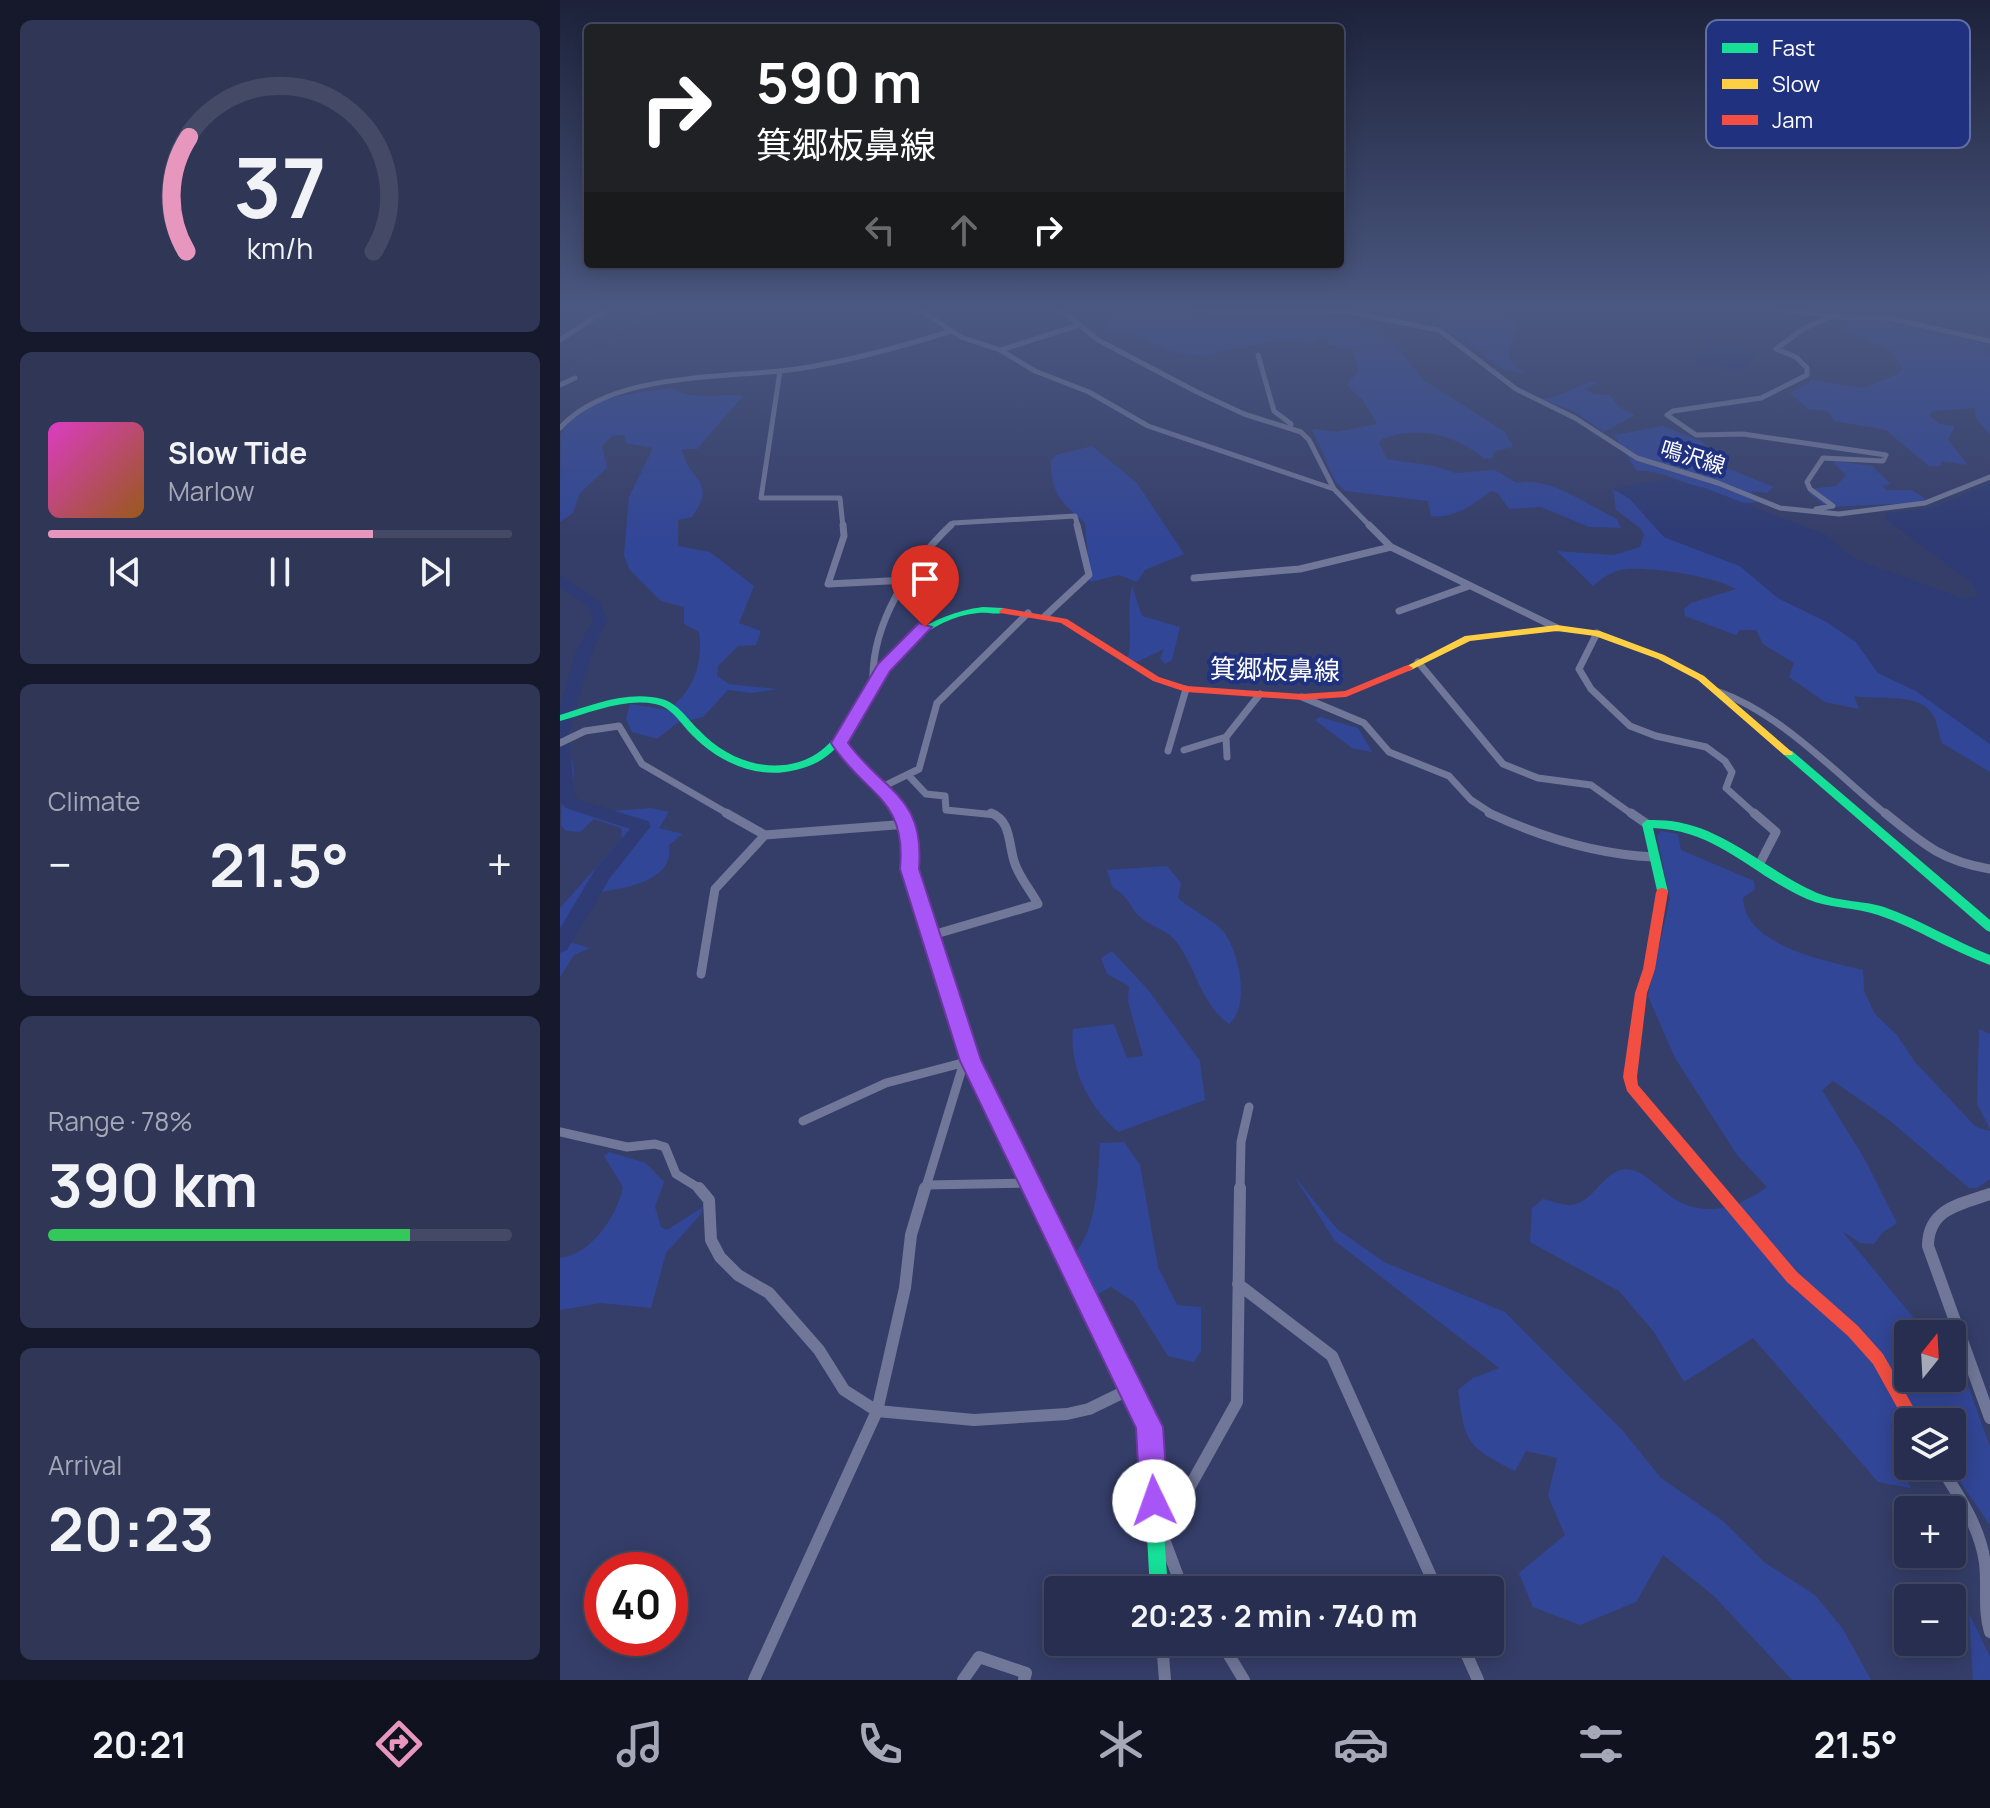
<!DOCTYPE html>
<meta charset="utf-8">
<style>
:root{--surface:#282e4f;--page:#303656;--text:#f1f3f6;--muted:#a5a8b7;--line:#444a66;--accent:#e797bd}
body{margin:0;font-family:Manrope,"Noto Sans JP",sans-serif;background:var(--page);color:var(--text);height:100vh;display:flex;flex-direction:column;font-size:30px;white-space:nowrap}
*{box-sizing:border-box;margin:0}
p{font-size:26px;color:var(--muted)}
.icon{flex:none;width:44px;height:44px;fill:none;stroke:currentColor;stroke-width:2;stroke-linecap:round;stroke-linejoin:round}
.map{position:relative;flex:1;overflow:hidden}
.sheet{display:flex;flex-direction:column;gap:20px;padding:20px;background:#16192b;width:560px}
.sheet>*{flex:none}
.guide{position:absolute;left:24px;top:24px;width:760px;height:244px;border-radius:8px;box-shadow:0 4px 20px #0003,0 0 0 2px var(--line);background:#202124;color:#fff;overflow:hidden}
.needle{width:52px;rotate:18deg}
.tools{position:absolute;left:1334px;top:1320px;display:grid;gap:16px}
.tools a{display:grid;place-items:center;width:72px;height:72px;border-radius:8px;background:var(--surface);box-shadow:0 4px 20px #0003,0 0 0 2px var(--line);font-size:40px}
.speed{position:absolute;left:24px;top:1552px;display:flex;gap:16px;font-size:40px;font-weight:700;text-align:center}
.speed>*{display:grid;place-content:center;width:104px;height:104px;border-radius:50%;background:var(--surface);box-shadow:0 4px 20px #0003,0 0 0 2px var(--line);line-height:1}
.speed .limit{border:12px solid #d22;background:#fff;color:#111}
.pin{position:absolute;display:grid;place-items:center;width:68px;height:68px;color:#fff;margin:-82px -34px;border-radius:50% 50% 50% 0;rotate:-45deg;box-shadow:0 0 8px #0007}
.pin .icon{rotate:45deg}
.me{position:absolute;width:88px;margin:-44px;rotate:357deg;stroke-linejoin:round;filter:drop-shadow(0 0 6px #0008)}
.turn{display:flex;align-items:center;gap:28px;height:168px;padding:0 40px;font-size:36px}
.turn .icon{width:104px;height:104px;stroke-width:2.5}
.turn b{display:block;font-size:56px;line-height:68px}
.lanes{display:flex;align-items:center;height:76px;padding:0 40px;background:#0003;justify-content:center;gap:40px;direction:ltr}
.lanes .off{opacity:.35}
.big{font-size:60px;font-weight:700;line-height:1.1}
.sheet .widget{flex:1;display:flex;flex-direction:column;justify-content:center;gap:12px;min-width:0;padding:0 28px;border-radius:12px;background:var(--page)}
.sheet .dial{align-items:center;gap:0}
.dial svg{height:208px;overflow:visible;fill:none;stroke:var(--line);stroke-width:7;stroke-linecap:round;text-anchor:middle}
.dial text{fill:var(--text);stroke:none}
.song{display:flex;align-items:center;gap:24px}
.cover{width:96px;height:96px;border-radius:12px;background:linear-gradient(135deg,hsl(310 70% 55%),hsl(30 70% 35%))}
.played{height:8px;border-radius:4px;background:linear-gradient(90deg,var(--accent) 70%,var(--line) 70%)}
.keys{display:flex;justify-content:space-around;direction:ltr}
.heat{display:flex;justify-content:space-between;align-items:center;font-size:44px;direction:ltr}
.charge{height:12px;border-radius:6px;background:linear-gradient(90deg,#34c759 78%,var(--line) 0)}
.trip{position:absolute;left:484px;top:1576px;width:460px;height:80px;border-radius:8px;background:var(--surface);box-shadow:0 4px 20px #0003,0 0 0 2px var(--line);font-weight:700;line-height:80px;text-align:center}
.tab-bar{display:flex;height:128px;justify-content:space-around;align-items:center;background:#101220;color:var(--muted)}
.tab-bar .icon{width:56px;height:56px}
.tab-bar .on{color:var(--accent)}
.tab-bar b{font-size:36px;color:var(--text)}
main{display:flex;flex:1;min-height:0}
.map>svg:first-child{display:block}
</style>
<main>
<section class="sheet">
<div class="widget dial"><svg viewBox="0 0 100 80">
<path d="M14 69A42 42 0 1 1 86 69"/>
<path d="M14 69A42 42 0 0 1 15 25" stroke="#e797bd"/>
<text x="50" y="56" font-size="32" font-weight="700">37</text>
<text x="50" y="72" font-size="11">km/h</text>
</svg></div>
<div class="widget">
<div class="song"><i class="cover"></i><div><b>Slow Tide</b><p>Marlow</p></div></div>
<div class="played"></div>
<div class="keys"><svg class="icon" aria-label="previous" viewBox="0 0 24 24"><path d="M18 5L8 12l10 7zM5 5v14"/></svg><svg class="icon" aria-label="pause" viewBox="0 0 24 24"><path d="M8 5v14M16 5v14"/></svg><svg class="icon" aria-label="next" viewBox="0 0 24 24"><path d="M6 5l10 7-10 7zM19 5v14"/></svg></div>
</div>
<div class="widget"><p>Climate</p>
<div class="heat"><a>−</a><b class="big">21.5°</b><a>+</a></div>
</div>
<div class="widget"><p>Range · 78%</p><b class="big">390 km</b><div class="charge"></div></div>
<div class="widget"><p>Arrival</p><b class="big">20:23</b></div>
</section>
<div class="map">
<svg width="1430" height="1680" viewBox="0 0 1430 1680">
<rect width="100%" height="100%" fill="#353e69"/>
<path fill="#324697" d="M 535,306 L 596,306 L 654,320 L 743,313 L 800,321 L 836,344 L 862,379 L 945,432 L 953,447 L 935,451 L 932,458 L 925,459 C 895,435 860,425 822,439 L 819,443 L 827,459 L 874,466 L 896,473 L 935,470 L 957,483 C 991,476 1027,505 1057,519 L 1061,528 L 1029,527 L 981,507 L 949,509 L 938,493 L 931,491 C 913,505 894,519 871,516 L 868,501 L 785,491 L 775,481 L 752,429 L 776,432 L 817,424 L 803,400 L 787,385 L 799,370 L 792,349 L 769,345 L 767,336 L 761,336 L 752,346 L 740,340 L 720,340 L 646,355 L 611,353 L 568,330 L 545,331 L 548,315 Z
M 869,306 L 932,306 L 958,324 C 954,348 937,357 967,374 L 940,368 L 912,345 L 882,328 Z
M 1304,319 L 1340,322 L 1430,345 L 1427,353 L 1430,355 L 1430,434 L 1416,418 L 1415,408 L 1373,411 L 1369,415 L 1379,424 L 1395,426 L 1388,440 L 1408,465 L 1382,461 L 1380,466 L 1369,466 L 1326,430 L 1275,421 L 1268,411 L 1248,409 L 1230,393 L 1253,380 L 1303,388 L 1338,374 L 1342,369 L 1333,353 L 1282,328 L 1290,320 Z
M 1040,381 L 1025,389 L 1033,394 L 1050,395 L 1059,407 L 1075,415 L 1044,432 L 1014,411 L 980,399 C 1003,399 1017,382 1040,381 Z
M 110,388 C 135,402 157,393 183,396 L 137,449 L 122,449 C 127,481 159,480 132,517 L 118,520 L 118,546 L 150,552 L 194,586 L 179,623 L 201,631 L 196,645 L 178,646 L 158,666 L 157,676 L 169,684 L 217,689 L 192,693 L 168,690 L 143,717 L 117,723 L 97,739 L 72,732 L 66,719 L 70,704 L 107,710 C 134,692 143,664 139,632 L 124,624 L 124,607 L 101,601 L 69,569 L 64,555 L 69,497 L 93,448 L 66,443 L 64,435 L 53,435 L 42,446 L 47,468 L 20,493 L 13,513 L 0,522 C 0,499 0,455 1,435 C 15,397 76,393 110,388 Z
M 1103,426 L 1143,442 L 1157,461 L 1169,469 L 1214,487 L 1207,493 L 1191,491 L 1197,502 C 1169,510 1112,468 1077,471 L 1054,435 Z
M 532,446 L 577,483 L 624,554 L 585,570 L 577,582 L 559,575 L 530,582 L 525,523 C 502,503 490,493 491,460 L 496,455 Z
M 1276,461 L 1312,466 L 1331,484 L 1323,486 L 1326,490 L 1352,490 L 1366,499 L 1353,503 L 1267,507 L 1249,493 L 1256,488 L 1276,486 L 1286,475 L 1273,463 Z
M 1053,489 L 1070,499 L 1104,537 L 1180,566 L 1218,598 L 1267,622 L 1296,642 L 1318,673 L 1356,691 L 1430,744 L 1430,772 L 1382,743 C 1379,735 1378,726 1375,719 C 1364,690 1316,701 1294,696 L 1299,709 L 1265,702 L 1229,677 L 1234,663 L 1203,644 L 1196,630 L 1180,630 L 1176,635 L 1125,616 L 1124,609 L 1131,603 L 1176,589 C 1154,576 1093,567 1066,569 C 1052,571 1043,577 1033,586 L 997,551 L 1054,555 L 1080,547 L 1084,535 L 1081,529 L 1056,510 Z
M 572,586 L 582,616 L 620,627 L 612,660 L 605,664 L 600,658 L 604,649 L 577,662 L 568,658 C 573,633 566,611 572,586 Z
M 760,717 L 798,728 L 812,752 L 792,748 L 755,720 Z
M 3,752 L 10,754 C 18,775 9,784 16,801 L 51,811 L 91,808 L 109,812 L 99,828 L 123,834 L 109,845 C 115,881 66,888 41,892 L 3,940 L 30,948 L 14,955 L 0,977 L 0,908 L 62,838 L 61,828 L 34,819 L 20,832 L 6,831 L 1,825 Z
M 1101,831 L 1118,834 L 1121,850 L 1194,881 L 1195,889 L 1183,898 C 1184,946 1267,961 1303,970 L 1304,991 L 1315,1014 L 1337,1035 L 1355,1062 L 1416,1127 L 1430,1131 L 1430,1179 L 1417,1188 L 1409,1188 L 1329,1120 L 1273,1081 L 1262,1090 L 1304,1158 L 1337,1223 L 1322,1233 L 1314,1244 L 1300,1243 L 1282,1231 L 1367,1334 L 1348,1334 L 1348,1378 L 1392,1378 L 1392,1366 L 1404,1374 L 1430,1447 L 1430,1525 L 1389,1466 L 1392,1422 L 1362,1422 L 1353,1408 L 1331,1425 L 1338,1462 L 1351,1488 L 1318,1482 L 1193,1338 L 1124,1382 L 1094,1332 L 1059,1291 L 970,1242 L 972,1208 L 983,1199 C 992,1201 1005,1206 1013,1205 C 1037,1200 1048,1161 1075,1171 C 1090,1176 1102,1192 1116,1200 C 1148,1218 1179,1207 1207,1187 L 1177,1155 L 1115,1058 L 1088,996 L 1110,899 L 1097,836 Z
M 607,866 L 621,883 L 618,898 C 630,909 655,921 663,931 C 679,951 691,1006 669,1024 C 640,1003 637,968 615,940 C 606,929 588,926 578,915 C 568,904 568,895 553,888 L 547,870 Z
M 552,951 L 589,991 L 640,1061 L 645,1100 L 558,1132 C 529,1106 509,1069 513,1029 L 554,1024 L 567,1058 L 583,1056 L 568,1001 L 569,986 L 547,974 L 541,958 Z
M 1419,1029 L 1430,1034 L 1430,1129 L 1417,1104 Z
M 564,1142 L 580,1165 L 598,1267 L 617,1305 L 641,1307 L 641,1351 L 634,1362 L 608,1356 L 574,1302 L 551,1287 L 531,1298 L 511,1258 C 539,1228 537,1182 540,1143 Z
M 49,1152 L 86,1163 L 104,1182 L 95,1207 L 101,1227 L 107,1230 L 143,1207 L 141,1214 L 106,1253 L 91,1308 L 41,1303 L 0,1310 L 0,1258 C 31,1255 57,1216 63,1187 L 44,1156 Z
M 734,1176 L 777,1229 L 824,1262 L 945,1312 L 1063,1431 L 1101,1478 L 1163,1521 L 1204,1562 L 1255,1595 L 1283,1629 L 1311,1680 L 1232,1680 L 1154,1596 L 1103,1555 L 1076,1602 L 1020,1625 L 973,1607 L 959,1573 L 1005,1535 L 988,1496 L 997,1458 L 966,1451 L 955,1471 C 907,1446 905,1444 898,1390 L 913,1378 L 939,1368 L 775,1241 Z
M 1409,1613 L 1430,1657 L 1430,1680 L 1413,1680 Z"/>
<path fill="#2e3b74" d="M 1154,341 L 1198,352 L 1179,372 L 1134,361 Z
M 1109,479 L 1145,488 L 1246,527 L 1268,536 L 1287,554 L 1307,564 L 1404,599 L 1419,596 L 1411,582 L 1327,520 L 1326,513 L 1373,508 L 1430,484 L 1430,744 L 1356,691 L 1318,673 L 1296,642 L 1267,622 L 1218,598 L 1180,566 L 1104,537 L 1070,499 L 1053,489 Z"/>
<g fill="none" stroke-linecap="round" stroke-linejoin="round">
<path stroke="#2e3b74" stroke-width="2" d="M 0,372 L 27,352 L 113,306"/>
<path fill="#2e3b74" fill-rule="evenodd" d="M 0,575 L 40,602 L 47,620 L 31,654 L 9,733 L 14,794 L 18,800 L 88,821 L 91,826 L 50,878 L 7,950 L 0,953 L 0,928 L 36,868 L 70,829 L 6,808 L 0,802 L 0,708 L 15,654 L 33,620 L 28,607 L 0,586 Z"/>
<path stroke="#707798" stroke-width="5" d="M 354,306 L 401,337 L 440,350 L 475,371 L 529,392 L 588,426 L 774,489
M 497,306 L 538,340 L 637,392 L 684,414 L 741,432 L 749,440 L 774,489 L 811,527
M 615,306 L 643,310 L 783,311 L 879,330 L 956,389 L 1015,418 L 1077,458 L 1158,483 L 1220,508 L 1279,514 L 1365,503 L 1430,477
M 1200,306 L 1276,317 L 1286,306
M 1276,317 L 1329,318 L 1430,341
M 0,340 L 52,306
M 1216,349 L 1236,357 L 1247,368 L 1247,375 L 1201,398 L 1113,411 L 1107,415 L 1136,435 L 1183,434 L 1326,455 L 1323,461 L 1263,458 L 1247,482 L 1250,489 L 1273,506 L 1256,509
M 1216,349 L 1243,329 L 1270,317
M 441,350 L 519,325
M 698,355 L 714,411 L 731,424 L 730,428
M 220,371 L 201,498 L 280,498 L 283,527
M 0,385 L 15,378
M 0,428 C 51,371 166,379 237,369 C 289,361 341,347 391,331
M 389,527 L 393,523 L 515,516 L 518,527"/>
<path stroke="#707798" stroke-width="7" d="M 283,525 L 284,536 L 268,584 L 348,580
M 809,525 L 831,547 L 997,628
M 634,578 L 740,569 L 831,547
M 839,611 L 909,586
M 485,616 L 529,575 L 517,525
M 1037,633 L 1019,669 L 1031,689 L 1070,726 L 1096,736 L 1146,747 L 1165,761 L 1172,772 L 1166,788 L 1196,815
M 858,662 L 943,764 L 978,778 L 1031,785 L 1073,815
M 313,682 C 311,624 350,564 391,525
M 1159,692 C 1220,713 1277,774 1327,815
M 742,697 L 804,723 L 829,752 L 889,776 L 911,800 L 934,815
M 0,743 L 25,731 L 59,726 L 82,764 L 170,815
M 624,750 L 666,737
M 608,751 L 626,689
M 667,757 L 666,737 L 700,694
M 349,776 L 366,794 L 385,796 L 386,810 L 436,815
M 320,788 L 359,769 L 377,703 L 468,613"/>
<path stroke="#707798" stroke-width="9" d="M 166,813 L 205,835 L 348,824
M 929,813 C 981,837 1038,855 1095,857
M 1071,813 L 1087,824
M 1194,813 L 1216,832 L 1200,863
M 1325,813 C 1362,843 1381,861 1430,869
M 369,936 L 478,904 C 471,891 460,878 455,864 C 448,845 452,821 431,813
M 141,974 L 155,889 L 205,835
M 243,1121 L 326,1083 L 406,1062
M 0,1132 L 67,1147 L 95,1144 L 105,1147 L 116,1174 L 142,1190
M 366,1185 L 469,1183
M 365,1190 L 404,1062
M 680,1190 L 681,1142 L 689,1107"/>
<path stroke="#707798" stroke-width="12" d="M 139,1188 L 149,1200 L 151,1240 L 160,1257 L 178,1275 L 209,1293 L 259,1350 L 284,1390 L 317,1411 L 414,1420 L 507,1414 L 529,1409 L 568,1390
M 1430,1194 C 1400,1204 1368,1209 1368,1246 L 1430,1418
M 678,1284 L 772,1356 L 877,1590
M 1380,1466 C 1399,1496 1420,1527 1425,1563 C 1428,1586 1423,1609 1430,1632
M 601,1531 L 623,1590
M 604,1533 L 677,1402 L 680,1188
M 602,1642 L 605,1680
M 661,1642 L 684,1680
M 901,1642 L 918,1680
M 194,1680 L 317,1411 L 345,1288 L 351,1235 L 365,1188
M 403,1680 L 419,1657 L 466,1673 L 464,1680"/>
<path fill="#16e098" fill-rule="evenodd" d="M 423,607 L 443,608 L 447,611 C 439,616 428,612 418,613 C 394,615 371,627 353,643 C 336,658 321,675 310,694 C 288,734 276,765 225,772 C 191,777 155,759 132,735 C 121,724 112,707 95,704 C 64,698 30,713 0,721 L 0,715 C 31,705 69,690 102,699 C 119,704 127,719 139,730 C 164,757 202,773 239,762 C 274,751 285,721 303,692 C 331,645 368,614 423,607 Z
M 1228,750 L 1232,751 L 1430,920 L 1430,932 L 1426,930 L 1224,755 L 1223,753 L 1224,751 Z
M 1087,820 C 1095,820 1104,820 1111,821 C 1165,828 1205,869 1253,891 C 1275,902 1301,900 1324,907 C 1361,920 1394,941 1430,955 L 1430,965 C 1391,951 1357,928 1318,915 C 1295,907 1270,909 1247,899 C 1192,875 1157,830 1093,828 L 1108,892 L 1106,895 L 1098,895 L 1082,824 Z
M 500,1238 L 505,1240 L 597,1427 L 608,1590 L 590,1590 L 581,1428 L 493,1245 L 495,1240 Z"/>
<path fill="#ffcf43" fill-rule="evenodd" d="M 997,625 L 1040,631 L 1104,655 L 1144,676 L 1233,753 L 1232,755 L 1224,755 L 1138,680 L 1098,659 L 1035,636 L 997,631 L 910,641 L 851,670 L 848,671 L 843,668 L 905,636 Z
M 279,740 L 283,741 L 335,795 L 352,827 L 356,869 L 416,1061 L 505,1240 L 507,1245 L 505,1250 L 500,1252 L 495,1250 L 404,1061 L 344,869 L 342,827 L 327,800 L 275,745 L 274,743 L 275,741 Z"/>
<path fill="#f24e42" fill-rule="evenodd" d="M 443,608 L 507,619 L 599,677 L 627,686 L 742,694 L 785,691 L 845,666 L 848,665 L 853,668 L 851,670 L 786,697 L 742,700 L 626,692 L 593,681 L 501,623 L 440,613 L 439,611 Z
M 1102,888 L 1106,889 L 1108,892 L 1095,969 L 1087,993 L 1077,1077 L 1078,1085 L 1237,1272 L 1298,1326 L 1323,1354 L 1362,1422 L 1348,1422 L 1348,1427 L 1313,1364 L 1288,1336 L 1227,1282 L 1067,1091 L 1063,1077 L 1075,993 L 1083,969 L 1096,892 L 1098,889 Z"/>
</g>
<linearGradient id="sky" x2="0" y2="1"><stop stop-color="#1d223a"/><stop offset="0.57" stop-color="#4b5881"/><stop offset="1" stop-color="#4b5881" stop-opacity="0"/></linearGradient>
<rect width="1430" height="541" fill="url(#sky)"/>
<path fill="#a855f7" stroke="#6d37a1" stroke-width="2" d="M 359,623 L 372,627 L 330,671 L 288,743 C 325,793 365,796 359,869 L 421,1060 L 603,1427 L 608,1501 L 603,1511 L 594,1515 L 584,1511 L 580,1501 L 576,1428 L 400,1061 L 340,869 C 347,797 305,796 271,743 L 318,664 Z"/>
<g text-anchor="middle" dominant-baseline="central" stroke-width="8" stroke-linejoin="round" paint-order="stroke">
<g font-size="22" fill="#fff" stroke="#1f317f">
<text transform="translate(1133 457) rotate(17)">鳴沢線</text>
</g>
<g font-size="26" fill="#fff" stroke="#1f317f">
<text transform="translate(715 669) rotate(1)">箕郷板鼻線</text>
</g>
</g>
<rect x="1146" y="20" width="264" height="128" rx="12" fill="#1f317f" stroke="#626fa5" stroke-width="2"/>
<rect x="1162" y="43" width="36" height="10" fill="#16e098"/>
<rect x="1162" y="79" width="36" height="10" fill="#ffcf43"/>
<rect x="1162" y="115" width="36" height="10" fill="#f24e42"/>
<g font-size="22" fill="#fff">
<text x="1212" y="56">Fast</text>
<text x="1212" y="92">Slow</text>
<text x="1212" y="128">Jam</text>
</g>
</svg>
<div class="tools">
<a><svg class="needle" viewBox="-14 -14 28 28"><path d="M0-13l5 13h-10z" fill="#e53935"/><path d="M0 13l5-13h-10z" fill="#a5a8b7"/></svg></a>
<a><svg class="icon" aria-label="layers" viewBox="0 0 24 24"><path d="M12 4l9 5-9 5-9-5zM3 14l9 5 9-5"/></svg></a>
<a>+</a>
<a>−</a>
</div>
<div class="speed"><div class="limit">40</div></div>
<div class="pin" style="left:365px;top:627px;background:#d93025"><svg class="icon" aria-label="arrive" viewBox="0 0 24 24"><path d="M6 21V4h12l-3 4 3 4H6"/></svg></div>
<svg class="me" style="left:594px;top:1501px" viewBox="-20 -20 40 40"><circle r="19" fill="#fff"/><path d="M0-13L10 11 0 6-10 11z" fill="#a855f7"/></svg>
<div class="trip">20:23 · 2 min · 740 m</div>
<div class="guide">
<div class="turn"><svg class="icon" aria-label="right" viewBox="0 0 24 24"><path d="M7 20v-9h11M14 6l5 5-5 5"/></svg><div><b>590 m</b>箕郷板鼻線</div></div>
<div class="lanes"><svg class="icon off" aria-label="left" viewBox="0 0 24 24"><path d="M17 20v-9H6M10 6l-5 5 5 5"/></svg><svg class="icon off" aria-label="ahead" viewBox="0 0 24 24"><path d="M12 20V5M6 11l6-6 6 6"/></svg><svg class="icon" aria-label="right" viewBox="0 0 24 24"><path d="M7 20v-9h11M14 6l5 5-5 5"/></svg></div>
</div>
</div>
</main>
<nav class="tab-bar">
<b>20:21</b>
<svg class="icon on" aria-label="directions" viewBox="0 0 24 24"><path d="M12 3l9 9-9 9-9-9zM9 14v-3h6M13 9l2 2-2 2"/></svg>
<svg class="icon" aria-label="music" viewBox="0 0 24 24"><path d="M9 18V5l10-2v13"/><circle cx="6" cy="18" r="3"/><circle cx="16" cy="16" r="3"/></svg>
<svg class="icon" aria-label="phone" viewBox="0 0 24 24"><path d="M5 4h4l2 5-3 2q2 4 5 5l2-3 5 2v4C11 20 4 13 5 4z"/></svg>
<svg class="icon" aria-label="climate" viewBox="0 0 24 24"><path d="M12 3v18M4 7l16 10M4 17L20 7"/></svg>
<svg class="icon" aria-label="car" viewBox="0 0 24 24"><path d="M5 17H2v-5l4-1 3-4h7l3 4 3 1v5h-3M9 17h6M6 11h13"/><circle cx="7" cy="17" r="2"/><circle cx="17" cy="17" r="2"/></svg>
<svg class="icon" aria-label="filters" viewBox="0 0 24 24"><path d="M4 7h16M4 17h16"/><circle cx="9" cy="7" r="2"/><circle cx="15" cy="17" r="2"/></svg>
<b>21.5°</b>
</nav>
